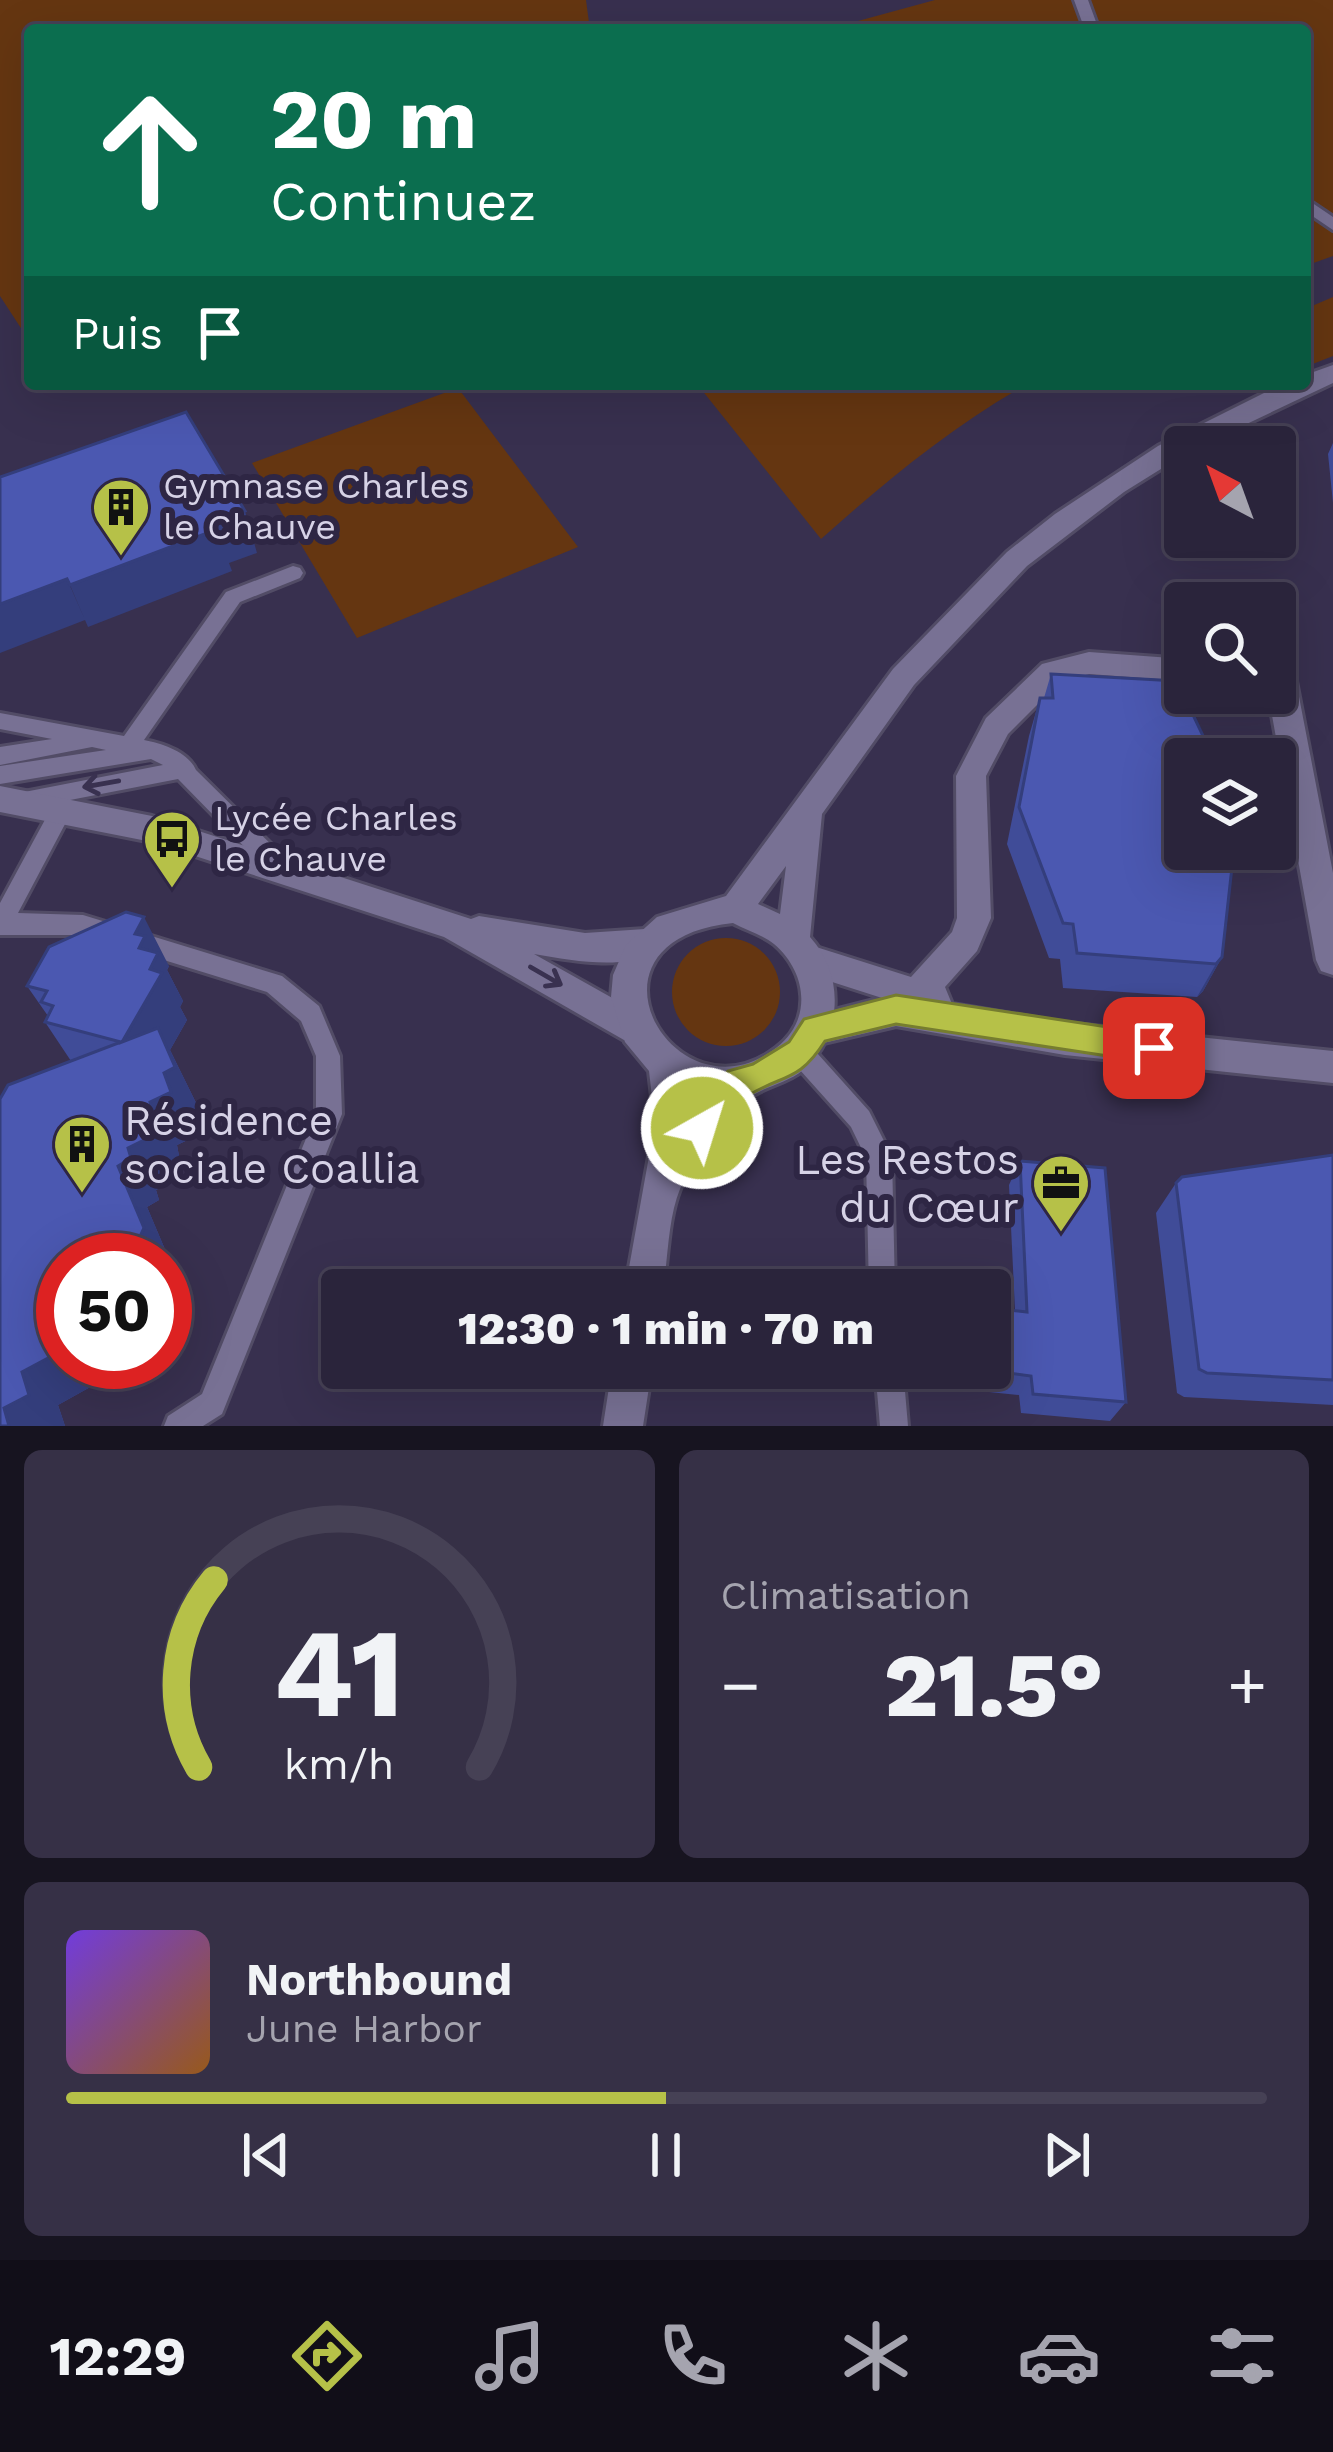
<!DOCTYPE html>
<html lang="fr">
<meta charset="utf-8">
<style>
:root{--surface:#2a243b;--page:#363046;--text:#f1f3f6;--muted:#a5a4af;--line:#464155;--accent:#b6c148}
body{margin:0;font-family:"Work Sans",sans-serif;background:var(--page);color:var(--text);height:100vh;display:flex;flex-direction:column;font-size:45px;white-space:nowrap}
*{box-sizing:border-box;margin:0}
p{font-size:39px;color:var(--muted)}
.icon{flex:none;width:66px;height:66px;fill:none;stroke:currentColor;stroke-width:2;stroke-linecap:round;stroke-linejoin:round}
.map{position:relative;height:1426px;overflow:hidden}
.sheet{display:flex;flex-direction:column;gap:24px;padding:24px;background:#171420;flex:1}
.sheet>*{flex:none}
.guide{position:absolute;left:24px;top:24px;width:1287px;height:366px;border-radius:12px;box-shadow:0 12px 48px #0002,0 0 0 3px var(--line);background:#0b6e4f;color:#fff;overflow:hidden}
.needle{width:78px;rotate:319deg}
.tools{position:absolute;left:1164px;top:426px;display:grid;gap:24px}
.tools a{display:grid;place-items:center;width:132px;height:132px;border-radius:12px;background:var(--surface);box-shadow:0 12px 48px #0002,0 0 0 3px var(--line);font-size:60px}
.speed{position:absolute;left:36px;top:1233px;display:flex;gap:24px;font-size:60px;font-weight:700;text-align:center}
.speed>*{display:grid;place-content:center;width:156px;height:156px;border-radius:50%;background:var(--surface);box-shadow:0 12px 48px #0002,0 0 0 3px var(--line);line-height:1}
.speed .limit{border:18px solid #d22;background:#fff;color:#111}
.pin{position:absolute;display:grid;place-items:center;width:102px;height:102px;color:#fff;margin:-51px;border-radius:24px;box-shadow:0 6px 18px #0006}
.me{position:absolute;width:132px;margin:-66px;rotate:39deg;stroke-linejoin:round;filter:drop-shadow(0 0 9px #0008)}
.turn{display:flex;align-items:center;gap:42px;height:252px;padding:0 48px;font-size:54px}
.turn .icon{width:156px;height:156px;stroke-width:2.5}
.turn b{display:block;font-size:84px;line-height:102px}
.then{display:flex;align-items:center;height:114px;padding:0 48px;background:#0003;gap:24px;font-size:45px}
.big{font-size:90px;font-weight:800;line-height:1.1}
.sheet .tile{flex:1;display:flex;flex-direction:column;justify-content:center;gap:18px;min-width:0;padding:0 42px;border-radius:18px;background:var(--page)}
.sheet .dial{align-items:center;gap:0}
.dial svg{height:312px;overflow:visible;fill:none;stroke:var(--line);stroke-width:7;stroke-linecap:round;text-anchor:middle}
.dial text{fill:var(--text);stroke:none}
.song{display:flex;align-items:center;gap:36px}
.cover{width:144px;height:144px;border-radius:18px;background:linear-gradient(135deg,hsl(260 70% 55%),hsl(30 70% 35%))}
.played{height:12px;border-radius:6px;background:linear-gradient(90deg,var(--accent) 50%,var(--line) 50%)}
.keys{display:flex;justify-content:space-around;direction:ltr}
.heat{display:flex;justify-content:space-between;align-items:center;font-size:66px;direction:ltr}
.sheet .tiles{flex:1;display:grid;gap:24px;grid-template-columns:1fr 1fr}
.tile:last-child{grid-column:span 2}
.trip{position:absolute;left:321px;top:1269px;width:690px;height:120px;border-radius:12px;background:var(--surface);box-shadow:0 12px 48px #0002,0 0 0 3px var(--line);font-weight:800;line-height:120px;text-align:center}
.menu{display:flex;height:192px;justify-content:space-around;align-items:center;background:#110e18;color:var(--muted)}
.menu .icon{width:84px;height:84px}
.menu .selected{color:var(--accent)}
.menu b{font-size:54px;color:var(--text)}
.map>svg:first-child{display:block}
</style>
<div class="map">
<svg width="1333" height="1426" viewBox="0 0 1333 1426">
<rect width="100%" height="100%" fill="#38304f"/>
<path fill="#653611" d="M 0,0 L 586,0 L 590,30 L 30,30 L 30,342 L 0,296 Z
M 935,0 L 1333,0 L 1333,256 L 1305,266 L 1305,30 L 825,30 Z
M 1333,297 L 1333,356 L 1305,367 L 1305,309 Z
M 697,384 L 1027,384 C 951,427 886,481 821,539 Z
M 458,388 L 578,547 L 357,638 L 252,463 Z
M672 992a54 54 0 1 1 108 0a54 54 0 1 1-108 0Z"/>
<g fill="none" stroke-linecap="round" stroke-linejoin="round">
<g stroke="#524c66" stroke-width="6">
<path id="lane" d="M 1074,0 L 1088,0 L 1099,30 L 1085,30 Z
M 1305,198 L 1333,217 L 1333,230 L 1305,211 Z
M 293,566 L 300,568 L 303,573 L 300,578 L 240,602 L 144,740 C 164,744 188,752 196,770 L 290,863 L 293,870 L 290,877 L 282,880 L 274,877 L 178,779 L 65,801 L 73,809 L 18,913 L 83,915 L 282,976 L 319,1006 L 340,1056 L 342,1114 L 222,1414 L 203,1426 L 164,1426 L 168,1416 L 202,1394 L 316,1114 L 316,1056 L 301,1021 L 267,992 L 83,935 L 0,935 L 0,903 L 54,803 L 22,809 L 14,806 L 11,800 L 14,794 L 163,765 L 151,759 L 0,784 L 0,766 L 106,750 L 92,747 L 0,765 L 0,747 L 52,739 L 0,729 L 0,713 L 124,736 L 226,592 Z
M 800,1041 L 809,1044 L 869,1111 L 892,1157 L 895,1290 L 869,1290 L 866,1158 L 851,1127 L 791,1060 L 788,1052 L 791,1044 Z
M 875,1368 L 903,1368 L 908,1426 L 880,1426 Z"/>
</g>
<g stroke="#524c66" stroke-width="6">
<path id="street" d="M 1089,652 L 1185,659 L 1185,681 L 1089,674 L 1061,681 L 1008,734 L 986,776 L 991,918 L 977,951 L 945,987 L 952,1004 L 1065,1023 L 1333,1051 L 1333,1083 L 1065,1055 L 896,1026 L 815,1045 L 803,1040 L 798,1029 L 803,1018 L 882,998 L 801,972 L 796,961 L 801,950 L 813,946 L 911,977 L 952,932 L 957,918 L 956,776 L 986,718 L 1042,664 Z
M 1275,665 L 1290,668 L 1295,676 L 1333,873 L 1333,975 L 1321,971 L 1316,960 L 1268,693 L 1275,693 Z
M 0,786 L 152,816 L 471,919 L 479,916 L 585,933 L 645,929 L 657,934 L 662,944 L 657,954 C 618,969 574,961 534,954 L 648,1018 L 653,1029 L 648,1040 L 636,1045 L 624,1040 L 444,937 L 152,842 L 0,812 Z"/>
</g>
<g stroke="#524c66" stroke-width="6">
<path id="secondary" d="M 1333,365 L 1333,383 L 1198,447 L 1185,447 L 1185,454 L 1124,492 L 1027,566 L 914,685 L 822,814 L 810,937 C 845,975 843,1035 803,1070 C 787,1084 760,1087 747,1100 C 730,1117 688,1168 680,1189 C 668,1218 668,1259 663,1290 L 625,1290 L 655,1123 L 649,1071 L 625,1042 L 611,997 L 613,975 L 626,945 L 657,917 L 726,896 L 893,669 L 1007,552 L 1055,514 L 1158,446 L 1268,391 L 1305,384 L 1305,375 ZM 786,866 L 780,914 L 758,904 ZM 733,923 C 746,930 763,935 774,944 C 807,972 813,1020 776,1048 C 675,1125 567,940 733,923 ZM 687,1090 L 707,1095 L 690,1117 Z
M 612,1368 L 652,1368 L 643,1426 L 603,1426 Z"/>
</g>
<use href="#lane" fill="#787194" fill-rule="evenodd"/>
<use href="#street" fill="#787194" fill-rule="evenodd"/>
<use href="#secondary" fill="#787194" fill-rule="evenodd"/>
</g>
<path fill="#404c98" d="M 1333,443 L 1333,503 L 1328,454 Z
M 1051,674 L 1222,957 L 1203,991 L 1197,997 L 1063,988 L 1060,959 L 1049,958 L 1007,844 L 1029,736 L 1040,698 L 1044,698 Z
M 169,966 L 167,970 L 183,1001 L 180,1007 L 187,1020 L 170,1050 L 200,1111 L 189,1117 L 196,1136 L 177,1145 L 179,1156 L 171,1161 L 177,1179 L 156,1190 L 159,1200 L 147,1207 L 172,1266 L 165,1282 L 165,1260 L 63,1362 L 130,1362 L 128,1366 L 58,1405 L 65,1426 L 0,1426 L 71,1061 L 45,1022 L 48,1016 L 27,986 Z
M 1333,1155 L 1333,1405 L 1184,1397 L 1177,1393 L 1156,1213 L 1176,1183 Z
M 1020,1161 L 1126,1402 L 1110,1421 L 1021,1413 L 1019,1395 L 989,1392 L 990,1324 L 998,1309 L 1015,1310 L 1009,1185 Z"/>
<path fill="#343e7c" d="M 245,511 L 257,553 L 229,563 L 232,571 L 88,627 L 70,585 L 215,522 Z
M 67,579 L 85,620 L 0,653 L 0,604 Z
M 144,917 L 169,966 L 167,970 L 183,1001 L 180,1007 L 187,1020 L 170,1050 L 200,1111 L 189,1117 L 196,1136 L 177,1145 L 179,1156 L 171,1161 L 177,1179 L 156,1190 L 159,1200 L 147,1207 L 172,1266 L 165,1282 L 165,1260 L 129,1260 L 118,1166 L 128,1148 L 122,1042 L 139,948 L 135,934 Z
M 1222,957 L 1203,991 L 1197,997 L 1216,964 Z
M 63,1350 L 63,1362 L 130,1362 L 128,1366 L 58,1405 L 65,1426 L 9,1426 L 4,1408 L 22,1372 Z"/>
<path fill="#4b58b1" stroke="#343e7c" stroke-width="3" d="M 186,412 L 245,511 L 215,522 L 218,529 L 70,585 L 67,579 L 0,604 L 0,477 Z
M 1051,674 L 1177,681 L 1214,759 L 1185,759 L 1185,849 L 1234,849 L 1222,957 L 1216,964 L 1077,953 L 1073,924 L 1063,923 L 1019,807 L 1040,698 L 1053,698 Z
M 126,912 L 144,917 L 135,934 L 145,936 L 139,948 L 158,953 L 150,969 L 162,973 L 122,1042 L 158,1028 L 175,1067 L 164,1073 L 171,1092 L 150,1102 L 153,1113 L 145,1119 L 150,1137 L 128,1148 L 131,1158 L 118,1166 L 144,1228 L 129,1260 L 63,1260 L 63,1350 L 22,1372 L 29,1395 L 4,1408 L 9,1426 L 0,1426 L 0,1099 L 8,1085 L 121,1042 L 45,1022 L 53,1006 L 41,1002 L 47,991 L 27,986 L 49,947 Z
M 1333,1155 L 1333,1380 L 1207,1373 L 1199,1369 L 1176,1183 L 1182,1177 Z
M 1020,1161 L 1105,1168 L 1126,1402 L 1033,1394 L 1031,1376 L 1000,1372 L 998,1309 L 1027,1312 Z"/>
<defs><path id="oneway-shaft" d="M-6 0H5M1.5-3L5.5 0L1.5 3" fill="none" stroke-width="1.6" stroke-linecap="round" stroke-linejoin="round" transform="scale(3)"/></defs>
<g stroke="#393150">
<use href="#oneway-shaft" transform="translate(101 784) rotate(170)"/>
<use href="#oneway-shaft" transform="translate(546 976) rotate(30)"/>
</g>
<path fill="#b6c148" stroke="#767d2f" stroke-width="3" d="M 896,995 L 1154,1034 L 1165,1038 L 1170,1048 L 1165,1059 L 1154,1063 L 896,1024 L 825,1041 C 799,1082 784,1074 749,1095 C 729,1107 725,1134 702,1143 L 691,1139 L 686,1128 L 728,1071 L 753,1064 L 789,1042 L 804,1019 Z"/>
<defs>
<g id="building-pin" transform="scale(3)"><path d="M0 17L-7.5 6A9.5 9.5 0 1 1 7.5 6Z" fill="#b6c148" stroke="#2e2644"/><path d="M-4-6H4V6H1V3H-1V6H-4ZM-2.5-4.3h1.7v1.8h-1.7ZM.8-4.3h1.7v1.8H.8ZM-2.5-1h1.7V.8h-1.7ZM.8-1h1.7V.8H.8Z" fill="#111"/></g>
<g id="bus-pin" transform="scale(3)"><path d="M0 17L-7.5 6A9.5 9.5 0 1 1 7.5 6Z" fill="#b6c148" stroke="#2e2644"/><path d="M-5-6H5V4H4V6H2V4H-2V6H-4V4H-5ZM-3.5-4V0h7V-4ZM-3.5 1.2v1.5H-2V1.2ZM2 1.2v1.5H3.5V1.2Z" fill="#111"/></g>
<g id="office-pin" transform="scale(3)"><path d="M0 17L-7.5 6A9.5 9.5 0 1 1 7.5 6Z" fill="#b6c148" stroke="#2e2644"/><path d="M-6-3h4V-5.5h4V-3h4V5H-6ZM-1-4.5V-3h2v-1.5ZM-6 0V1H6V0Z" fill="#111"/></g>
</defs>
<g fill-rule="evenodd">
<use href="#building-pin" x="121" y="507"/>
<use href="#bus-pin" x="172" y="839"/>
<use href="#building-pin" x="82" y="1144"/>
<use href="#office-pin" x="1061" y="1183"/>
</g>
<g text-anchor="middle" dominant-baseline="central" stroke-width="12" stroke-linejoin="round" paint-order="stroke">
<g font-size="36" fill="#d6d2e6" stroke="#2e2644" text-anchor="start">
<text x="163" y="486">Gymnase Charles<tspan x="163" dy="41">le Chauve</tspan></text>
<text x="214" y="818">Lycée Charles<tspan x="214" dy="41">le Chauve</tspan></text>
</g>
<g font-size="42" fill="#d6d2e6" stroke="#2e2644" text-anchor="start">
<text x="124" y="1120">Résidence<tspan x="124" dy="48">sociale Coallia</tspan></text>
<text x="1019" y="1159" text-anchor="end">Les Restos<tspan x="1019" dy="48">du Cœur</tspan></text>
</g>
</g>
</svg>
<div class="tools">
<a><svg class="needle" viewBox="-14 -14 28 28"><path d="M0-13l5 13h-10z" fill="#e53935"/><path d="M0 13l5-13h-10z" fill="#a5a4af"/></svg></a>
<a><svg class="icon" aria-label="search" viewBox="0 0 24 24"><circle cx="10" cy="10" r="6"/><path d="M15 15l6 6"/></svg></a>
<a><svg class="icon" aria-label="layers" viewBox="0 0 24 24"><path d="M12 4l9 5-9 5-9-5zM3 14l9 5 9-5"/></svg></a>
</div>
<div class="speed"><div class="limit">50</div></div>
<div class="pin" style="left:1154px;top:1048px;background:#d93025"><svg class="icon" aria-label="arrive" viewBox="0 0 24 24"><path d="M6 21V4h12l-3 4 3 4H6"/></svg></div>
<svg class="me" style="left:702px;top:1128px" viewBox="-20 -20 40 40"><circle r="17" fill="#b6c148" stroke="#fff" stroke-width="3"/><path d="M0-11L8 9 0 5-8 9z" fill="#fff"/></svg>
<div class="trip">12:30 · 1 min · 70 m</div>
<div class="guide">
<div class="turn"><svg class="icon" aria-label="ahead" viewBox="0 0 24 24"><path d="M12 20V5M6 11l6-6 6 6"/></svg><div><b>20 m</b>Continuez</div></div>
<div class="then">Puis<svg class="icon" aria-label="arrive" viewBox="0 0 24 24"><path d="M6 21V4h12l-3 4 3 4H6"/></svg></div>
</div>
</div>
<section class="sheet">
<div class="tiles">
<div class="tile dial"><svg viewBox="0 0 100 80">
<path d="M14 69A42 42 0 1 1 86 69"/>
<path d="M14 69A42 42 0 0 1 18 21" stroke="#b6c148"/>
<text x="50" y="56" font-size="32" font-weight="700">41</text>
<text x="50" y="72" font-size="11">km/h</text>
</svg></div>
<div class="tile"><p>Climatisation</p>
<div class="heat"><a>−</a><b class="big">21.5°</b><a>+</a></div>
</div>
<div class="tile">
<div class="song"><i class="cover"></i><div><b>Northbound</b><p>June Harbor</p></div></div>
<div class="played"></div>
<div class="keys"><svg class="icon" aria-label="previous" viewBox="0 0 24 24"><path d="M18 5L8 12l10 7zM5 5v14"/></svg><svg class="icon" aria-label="pause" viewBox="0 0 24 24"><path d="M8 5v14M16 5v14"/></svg><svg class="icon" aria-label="next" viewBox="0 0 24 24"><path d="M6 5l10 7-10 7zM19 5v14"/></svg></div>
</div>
</div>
</section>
<nav class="menu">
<b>12:29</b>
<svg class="icon selected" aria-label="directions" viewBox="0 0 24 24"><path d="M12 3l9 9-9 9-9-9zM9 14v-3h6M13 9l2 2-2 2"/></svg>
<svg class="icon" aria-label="music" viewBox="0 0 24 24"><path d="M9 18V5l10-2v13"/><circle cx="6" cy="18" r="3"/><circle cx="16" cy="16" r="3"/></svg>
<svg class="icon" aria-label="phone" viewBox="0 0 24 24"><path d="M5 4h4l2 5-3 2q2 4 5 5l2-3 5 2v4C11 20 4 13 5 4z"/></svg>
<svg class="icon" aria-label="climate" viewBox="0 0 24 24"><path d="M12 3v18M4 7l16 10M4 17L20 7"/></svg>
<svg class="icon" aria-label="car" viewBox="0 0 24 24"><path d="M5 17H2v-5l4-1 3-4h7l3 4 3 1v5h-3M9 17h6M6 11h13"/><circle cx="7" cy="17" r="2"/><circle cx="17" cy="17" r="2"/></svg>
<svg class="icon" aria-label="filters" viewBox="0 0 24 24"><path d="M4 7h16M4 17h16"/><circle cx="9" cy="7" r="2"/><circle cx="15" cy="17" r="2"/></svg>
</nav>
